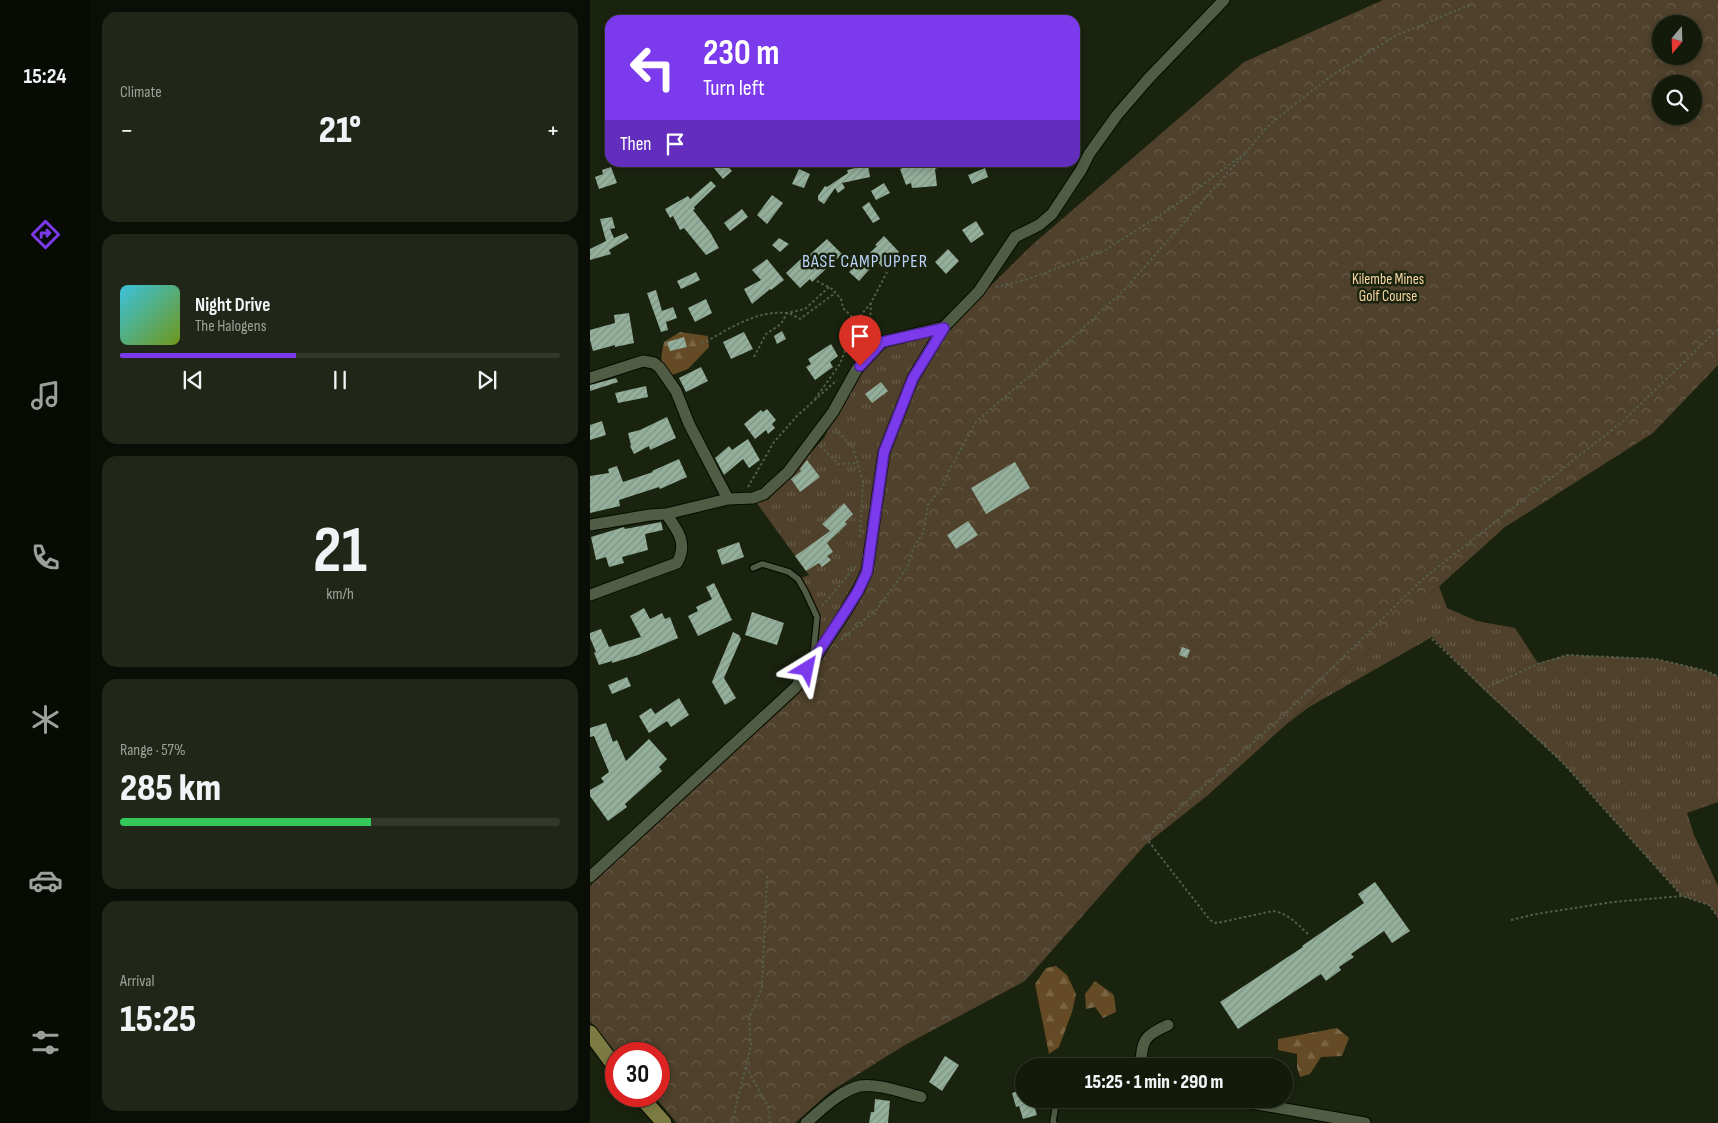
<!DOCTYPE html>
<meta charset="utf-8">
<style>
:root{--surface:#141a0a;--page:#212718;--text:#f1f3f6;--muted:#9da19c;--line:#33382b;--accent:#7c3aed}
body{margin:0;font-family:"Sofia Sans Condensed",sans-serif;background:var(--page);color:var(--text);height:100vh;display:flex;flex-direction:column;font-size:19px;white-space:nowrap}
*{box-sizing:border-box;margin:0}
p{font-size:16px;color:var(--muted)}
.icon{flex:none;width:28px;height:28px;fill:none;stroke:currentColor;stroke-width:2;stroke-linecap:round;stroke-linejoin:round}
.map{position:relative;flex:1;overflow:hidden}
.sheet{display:flex;flex-direction:column;gap:12px;padding:12px;background:#0b0e06;width:500px}
.sheet>*{flex:none}
.banner{position:absolute;left:15px;top:15px;width:475px;height:152px;border-radius:15px;box-shadow:0 2px 8px #0003,0 0 0 1px var(--line);background:#7c3aed;color:#fff;overflow:hidden}
.needle{width:32px;rotate:199deg}
.fabs{position:absolute;left:1062px;top:15px;display:grid;gap:10px}
.fabs a{display:grid;place-items:center;width:50px;height:50px;border-radius:50%;background:var(--surface);box-shadow:0 2px 8px #0003,0 0 0 1px var(--line);font-size:25px}
.speed{position:absolute;left:15px;top:1042px;display:flex;gap:10px;font-size:25px;font-weight:700;text-align:center}
.speed>*{display:grid;place-content:center;width:65px;height:65px;border-radius:50%;background:var(--surface);box-shadow:0 2px 8px #0003,0 0 0 1px var(--line);line-height:1}
.speed .limit{border:8px solid #d22;background:#fff;color:#111}
.pin{position:absolute;display:grid;place-items:center;width:42px;height:42px;color:#fff;margin:-51px -21px;border-radius:50% 50% 50% 0;rotate:-45deg;box-shadow:0 0 5px #0007}
.pin .icon{rotate:45deg}
.me{position:absolute;width:55px;margin:-28px;rotate:35deg;stroke-linejoin:round;filter:drop-shadow(0 0 4px #0008)}
.turn{display:flex;align-items:center;gap:18px;height:105px;padding:0 15px;font-size:22px}
.turn .icon{width:65px;height:65px;stroke-width:2.5}
.turn b{display:block;font-size:35px;line-height:42px}
.then{display:flex;align-items:center;height:48px;padding:0 15px;background:#0003;gap:10px;font-size:19px}
.big{font-size:38px;font-weight:800;line-height:1.1}
.sheet .tile{flex:1;display:flex;flex-direction:column;justify-content:center;gap:8px;min-width:0;padding:0 18px;border-radius:15px;background:var(--page)}
.sheet .dial{align-items:center;gap:0}
.dial b{font-size:65px;line-height:1}
.song{display:flex;align-items:center;gap:15px}
.cover{width:60px;height:60px;border-radius:8px;background:linear-gradient(135deg,hsl(190 70% 55%),hsl(80 70% 35%))}
.played{height:5px;border-radius:2px;background:linear-gradient(90deg,var(--accent) 40%,var(--line) 40%)}
.keys{display:flex;justify-content:space-around;direction:ltr}
.heat{display:flex;justify-content:space-between;align-items:center;font-size:28px;direction:ltr}
.charge{height:8px;border-radius:4px;background:linear-gradient(90deg,#34c759 57%,var(--line) 0)}
.trip{position:absolute;left:425px;top:1058px;width:278px;height:50px;border-radius:25px;background:var(--surface);box-shadow:0 2px 8px #0003,0 0 0 1px var(--line);font-weight:800;line-height:50px;text-align:center}
main{display:flex;flex:1;min-height:0}
.menu{display:flex;flex-direction:column;width:90px;justify-content:space-around;align-items:center;background:#080a04;color:var(--muted)}
.menu .icon{width:35px;height:35px}
.menu .on{color:var(--accent)}
.menu b{font-size:22px;color:var(--text)}
.map>svg:first-child{display:block}
</style>
<main>
<nav class="menu">
<b>15:24</b>
<svg class="icon on" aria-label="directions" viewBox="0 0 24 24"><path d="M12 3l9 9-9 9-9-9zM9 14v-3h6M13 9l2 2-2 2"/></svg>
<svg class="icon" aria-label="music" viewBox="0 0 24 24"><path d="M9 18V5l10-2v13"/><circle cx="6" cy="18" r="3"/><circle cx="16" cy="16" r="3"/></svg>
<svg class="icon" aria-label="phone" viewBox="0 0 24 24"><path d="M5 4h4l2 5-3 2q2 4 5 5l2-3 5 2v4C11 20 4 13 5 4z"/></svg>
<svg class="icon" aria-label="climate" viewBox="0 0 24 24"><path d="M12 3v18M4 7l16 10M4 17L20 7"/></svg>
<svg class="icon" aria-label="car" viewBox="0 0 24 24"><path d="M5 17H2v-5l4-1 3-4h7l3 4 3 1v5h-3M9 17h6M6 11h13"/><circle cx="7" cy="17" r="2"/><circle cx="17" cy="17" r="2"/></svg>
<svg class="icon" aria-label="filters" viewBox="0 0 24 24"><path d="M4 7h16M4 17h16"/><circle cx="9" cy="7" r="2"/><circle cx="15" cy="17" r="2"/></svg>
</nav>
<section class="sheet">
<div class="tile"><p>Climate</p>
<div class="heat"><a>−</a><b class="big">21°</b><a>+</a></div>
</div>
<div class="tile">
<div class="song"><i class="cover"></i><div><b>Night Drive</b><p>The Halogens</p></div></div>
<div class="played"></div>
<div class="keys"><svg class="icon" aria-label="previous" viewBox="0 0 24 24"><path d="M18 5L8 12l10 7zM5 5v14"/></svg><svg class="icon" aria-label="pause" viewBox="0 0 24 24"><path d="M8 5v14M16 5v14"/></svg><svg class="icon" aria-label="next" viewBox="0 0 24 24"><path d="M6 5l10 7-10 7zM19 5v14"/></svg></div>
</div>
<div class="tile dial"><b>21</b><p>km/h</p></div>
<div class="tile"><p>Range · 57%</p><b class="big">285 km</b><div class="charge"></div></div>
<div class="tile"><p>Arrival</p><b class="big">15:25</b></div>
</section>
<div class="map">
<svg width="1128" height="1123" viewBox="0 0 1128 1123">
<defs>
<pattern id="grass-tufts" width="24" height="20" patternUnits="userSpaceOnUse" patternTransform="scale(1.25)"><rect width="24" height="20" fill="#4f412b"/><path d="M3 7l-1-3M5 7V3M7 7l1-3M15 17l-1-3M17 17v-4M19 17l1-3" fill="none" stroke="#675c48"/></pattern>
<pattern id="forest-firs" width="22" height="20" patternUnits="userSpaceOnUse" patternTransform="scale(1.25)"><rect width="22" height="20" fill="#644b25"/><path d="M5 1l3.5 6h-7zM16 11l3.5 6h-7z" fill="#796443"/></pattern>
<pattern id="park-crowns" width="20" height="18" patternUnits="userSpaceOnUse" patternTransform="scale(1.25)"><rect width="20" height="18" fill="#4f412b"/><path d="M2 6a3 3 0 1 1 6 0M12 15a3 3 0 1 1 6 0" fill="none" stroke="#675c48"/></pattern>
<pattern id="building-hatch" width="6" height="6" patternUnits="userSpaceOnUse" patternTransform="scale(1.25)"><rect width="6" height="6" fill="#94af9c"/><path d="M-1 1l2-2M0 6l6-6M5 7l2-2" fill="none" stroke="#7e9384"/></pattern>
</defs>
<rect width="100%" height="100%" fill="#1a230e"/>
<path fill="url(#grass-tufts)" d="M 343,334 L 320,371 L 288,451 L 273,568 L 224,651 L 225,613 L 208,579 L 219,575 L 166,502 L 178,500 L 234,438 L 241,423 L 271,374 L 285,358 L 303,341 Z
M 849,586 L 857,608 L 887,621 L 925,628 L 948,663 L 977,655 L 1066,659 L 1113,670 L 1128,676 L 1128,802 L 1097,813 L 1104,835 L 1128,886 L 1128,917 L 1119,905 L 1092,896 L 973,763 L 893,689 L 842,637 L 719,707 L 696,725 Z"/>
<path fill="url(#forest-firs)" d="M 90,332 L 118,336 L 119,347 L 98,369 L 82,375 C 68,366 71,357 74,342 Z
M 466,966 L 477,975 L 486,994 L 482,1012 L 469,1047 L 459,1054 L 445,984 L 456,968 Z
M 505,981 L 524,995 L 526,1012 L 513,1018 L 505,1007 L 496,1009 L 495,994 Z
M 747,1028 L 759,1038 L 752,1056 L 731,1057 L 720,1074 L 710,1077 L 707,1067 L 707,1054 L 688,1050 L 688,1039 Z"/>
<path fill="url(#park-crowns)" fill-rule="evenodd" d="M 793,0 L 1128,0 L 1128,365 L 1063,433 L 915,527 L 618,795 L 555,845 L 435,981 L 315,1045 L 241,1091 L 205,1123 L 87,1123 L 64,1096 L 69,1096 L 69,1054 L 27,1054 L 0,1021 L 0,887 L 10,874 L 209,693 L 282,575 L 296,466 L 300,445 L 321,389 L 364,322 L 442,245 L 654,62 ZM 1071,24 L 1104,24 L 1104,56 L 1071,56 ZM 1071,84 L 1104,84 L 1104,116 L 1071,116 Z"/>
<path fill="url(#building-hatch)" d="M 128,162 L 134,162 L 142,171 L 133,179 L 123,167 Z
M 334,162 L 360,162 L 345,169 L 347,186 L 322,188 L 321,183 L 316,185 L 310,169 L 319,165 L 320,167 Z
M 278,165 L 280,177 L 252,183 L 255,188 L 248,193 L 245,188 L 234,204 L 228,200 L 228,196 L 235,186 L 237,187 L 258,173 L 257,170 Z
M 21,167 L 27,183 L 9,189 L 5,177 L 13,174 L 12,170 Z
M 395,168 L 398,177 L 382,184 L 378,175 Z
M 209,169 L 220,174 L 214,188 L 202,184 Z
M 121,181 L 126,186 L 104,207 L 105,209 L 103,210 L 120,232 L 129,248 L 116,255 L 94,228 L 90,230 L 83,216 L 80,218 L 75,209 L 98,196 L 100,199 Z
M 294,183 L 300,193 L 286,200 L 281,191 Z
M 182,195 L 193,203 L 177,224 L 167,215 Z
M 279,202 L 290,219 L 283,223 L 272,207 Z
M 152,209 L 158,217 L 140,231 L 134,223 Z
M 22,217 L 25,228 L 20,229 L 24,238 L 36,233 L 39,238 L 19,250 L 21,254 L 0,260 L 0,249 L 16,241 L 10,219 Z
M 386,221 L 394,234 L 381,243 L 372,230 Z
M 294,236 L 309,252 L 292,267 L 287,261 L 269,281 L 259,272 L 264,267 L 261,265 L 269,257 L 272,260 L 287,246 L 285,245 Z
M 189,238 L 199,244 L 190,252 L 182,245 Z
M 237,239 L 252,254 L 222,282 L 220,279 L 210,288 L 196,273 L 213,257 L 215,259 Z
M 358,249 L 369,261 L 356,274 L 345,262 Z
M 177,259 L 194,280 L 181,290 L 180,289 L 162,304 L 154,289 L 171,280 L 162,270 Z
M 106,272 L 110,280 L 91,289 L 87,281 Z
M 66,290 L 72,311 L 83,307 L 87,318 L 76,322 L 78,330 L 71,332 L 57,293 Z
M 116,299 L 122,313 L 105,322 L 98,308 Z
M 39,313 L 44,343 L 25,347 L 25,345 L 3,351 L 0,340 L 0,330 L 25,323 L 24,315 Z
M 192,331 L 196,339 L 187,344 L 184,336 Z
M 154,332 L 163,349 L 141,359 L 133,342 Z
M 94,337 L 97,347 L 80,351 L 77,342 Z
M 241,344 L 248,356 L 240,362 L 243,367 L 225,380 L 216,367 L 221,364 L 218,359 Z
M 111,367 L 118,381 L 96,392 L 89,378 Z
M 26,378 L 28,382 L 0,391 L 0,385 Z
M 291,382 L 298,391 L 282,403 L 275,394 Z
M 56,386 L 58,397 L 28,403 L 25,393 Z
M 177,409 L 186,420 L 182,424 L 185,428 L 178,434 L 176,430 L 165,439 L 154,424 L 171,410 L 173,412 Z
M 77,417 L 86,438 L 60,450 L 59,446 L 44,454 L 40,446 L 41,445 L 38,433 L 50,430 Z
M 12,421 L 16,435 L 0,440 L 0,425 Z
M 158,439 L 170,460 L 159,468 L 153,459 L 134,475 L 125,458 L 139,446 L 142,450 Z
M 89,459 L 97,477 L 70,489 L 69,487 L 29,500 L 30,506 L 0,513 L 0,476 L 19,473 L 18,469 L 27,466 L 33,482 L 63,472 L 62,471 Z
M 217,460 L 230,477 L 210,492 L 201,479 L 211,471 L 210,469 Z
M 425,462 L 440,488 L 396,514 L 381,488 Z
M 254,503 L 263,514 L 255,522 L 257,524 L 237,543 L 243,552 L 237,556 L 241,560 L 232,567 L 229,563 L 216,571 L 205,556 L 240,531 L 232,524 Z
M 378,521 L 388,535 L 366,549 L 357,535 Z
M 71,522 L 73,530 L 55,534 L 58,550 L 32,557 L 34,563 L 19,567 L 16,557 L 6,560 L 1,537 L 34,527 L 35,529 Z
M 149,542 L 154,557 L 132,565 L 127,550 Z
M 124,583 L 142,620 L 108,636 L 98,616 L 108,611 L 106,607 L 122,599 L 116,587 Z
M 54,608 L 60,619 L 72,613 L 75,619 L 80,617 L 88,638 L 48,655 L 22,663 L 22,661 L 9,665 L 4,653 L 6,652 L 0,638 L 0,633 L 11,629 L 19,647 L 51,637 L 40,616 Z
M 162,612 L 194,623 L 187,645 L 155,635 Z
M 143,632 L 149,635 L 151,639 L 134,678 L 146,698 L 135,705 L 122,682 Z
M 592,647 L 600,650 L 597,658 L 589,655 Z
M 37,677 L 41,686 L 22,694 L 18,685 Z
M 89,698 L 99,715 L 81,727 L 77,721 L 59,733 L 49,716 L 61,708 L 65,714 Z
M 16,723 L 23,742 L 27,740 L 36,761 L 59,739 L 77,759 L 69,767 L 72,771 L 35,804 L 37,807 L 18,821 L 0,796 L 0,790 L 14,782 L 11,778 L 19,772 L 4,736 L 0,737 L 0,728 Z
M 785,882 L 820,931 L 802,943 L 794,931 L 761,954 L 764,957 L 749,967 L 751,970 L 736,981 L 731,974 L 648,1029 L 630,1002 L 713,947 L 712,946 L 774,903 L 768,894 Z
M 355,1056 L 369,1065 L 352,1091 L 339,1082 Z
M 434,1089 L 434,1099 L 442,1099 L 447,1115 L 433,1119 L 429,1106 L 426,1107 L 422,1093 Z
M 285,1099 L 300,1101 L 298,1123 L 279,1123 L 281,1112 L 284,1112 Z"/>
<g fill="none" stroke-linecap="round" stroke-linejoin="round">
<g stroke="#050c00" stroke-width="8">
<path id="service" d="M 163,568 L 172,564 L 199,572 L 208,579 L 215,591 L 227,617 L 223,656
M 473,1066 L 474,1062
M 464,1123 L 463,1121 L 467,1099"/>
</g>
<g stroke="#050c00" stroke-width="13">
<path id="minor" d="M 0,378 L 53,361 L 64,363 L 70,368 L 86,391 L 99,424 L 138,499
M 76,514 L 138,499 L 163,498 L 174,494 L 198,472 L 243,412 L 267,369 L 292,342 L 354,327
M 0,525 L 60,515 L 76,514 C 88,530 98,544 87,563 L 0,595
M 0,877 L 206,687 L 256,611 L 268,591 L 277,571 L 294,452 L 323,378 L 354,327 L 389,291 L 425,237 L 449,225 L 462,214 L 491,170 L 499,154 L 527,115 L 559,78 L 634,0
M 551,1066 C 551,1040 555,1035 578,1025
M 639,1099 L 775,1123
M 216,1123 C 231,1110 251,1090 270,1086 C 287,1083 314,1093 331,1097"/>
</g>
<g stroke="#050c00" stroke-width="17">
<path id="primary" d="M 0,1033 L 26,1068
M 50,1096 L 74,1123"/>
</g>
<path stroke="#555e4b" stroke-width="2" stroke-dasharray="2.5 2.5" stroke-linecap="butt" d="M 655,153 L 680,124 L 741,76 L 805,36 L 882,4
M 227,281 L 242,289 L 251,299 L 253,308 L 266,321 L 273,334 L 279,340
M 406,287 L 438,279 L 514,251 L 590,202 L 651,156
M 279,340 L 281,303 L 297,272
M 112,344 C 137,330 166,310 196,313 C 201,313 206,317 210,319 L 245,293
M 164,357 L 176,334 L 191,324 L 197,313 L 215,309 L 239,287
M 225,399 L 250,364 L 266,321 L 281,303
M 245,428 L 263,448 L 273,482 L 270,537
M 230,446 L 248,464 L 268,463
M 158,487 L 184,442 L 207,416 L 247,380
M 232,606 L 266,566
M 842,639 L 973,763 L 1092,896
M 251,640 L 287,609 L 317,568 L 323,549 L 333,533 L 338,505 L 353,486 L 359,471 L 386,422 L 478,342 L 536,288 L 655,153
M 893,689 L 948,664 L 977,655 L 1066,659 L 1113,670 L 1128,676
M 921,920 L 946,914 L 1023,902 L 1092,896 L 1119,905 L 1128,917
M 718,934 C 707,924 698,913 683,911 L 632,922 L 626,923 L 620,920 L 556,838 L 695,714 L 834,578 L 1032,422 L 1128,329
M 156,1067 L 179,1108 L 180,1123
M 142,1123 L 161,1045 L 159,1018 L 172,987 L 177,876"/>
<use href="#service" stroke="#505c44" stroke-width="5.5"/>
<use href="#minor" stroke="#505c44" stroke-width="11"/>
<use href="#primary" stroke="#7c7b42" stroke-width="15"/>
</g>
<g fill="none" stroke-linecap="round" stroke-linejoin="round">
<g stroke="#51269a" stroke-width="12">
<path id="route" d="M 217,669 L 256,610 L 268,591 L 277,572 L 294,452 L 323,378 L 354,328 L 292,342 L 270,366"/>
</g>
<use href="#route" stroke="#7c3aed" stroke-width="9"/>
</g>
<g text-anchor="middle" dominant-baseline="central" stroke-width="5" stroke-linejoin="round" paint-order="stroke">
<g font-size="15" fill="#f9d6a4" stroke="#1a230e">
<text x="798" y="279">Kilembe Mines<tspan x="798" dy="17">Golf Course</tspan></text>
</g>
<g font-size="18" letter-spacing="1" fill="#bad4fa" stroke="#1a230e">
<text x="275" y="261">BASE CAMP UPPER</text>
</g>
</g>
</svg>
<div class="fabs">
<a><svg class="needle" viewBox="-14 -14 28 28"><path d="M0-13l5 13h-10z" fill="#e53935"/><path d="M0 13l5-13h-10z" fill="#9da19c"/></svg></a>
<a><svg class="icon" aria-label="search" viewBox="0 0 24 24"><circle cx="10" cy="10" r="6"/><path d="M15 15l6 6"/></svg></a>
</div>
<div class="speed"><div class="limit">30</div></div>
<div class="pin" style="left:270px;top:366px;background:#d93025"><svg class="icon" aria-label="arrive" viewBox="0 0 24 24"><path d="M6 21V4h12l-3 4 3 4H6"/></svg></div>
<svg class="me" style="left:217px;top:669px" viewBox="-20 -20 40 40"><path d="M0-17L14 15 0 8-14 15z" fill="#7c3aed" stroke="#fff" stroke-width="4"/></svg>
<div class="trip">15:25 · 1 min · 290 m</div>
<div class="banner">
<div class="turn"><svg class="icon" aria-label="left" viewBox="0 0 24 24"><path d="M17 20v-9H6M10 6l-5 5 5 5"/></svg><div><b>230 m</b>Turn left</div></div>
<div class="then">Then<svg class="icon" aria-label="arrive" viewBox="0 0 24 24"><path d="M6 21V4h12l-3 4 3 4H6"/></svg></div>
</div>
</div>
</main>
